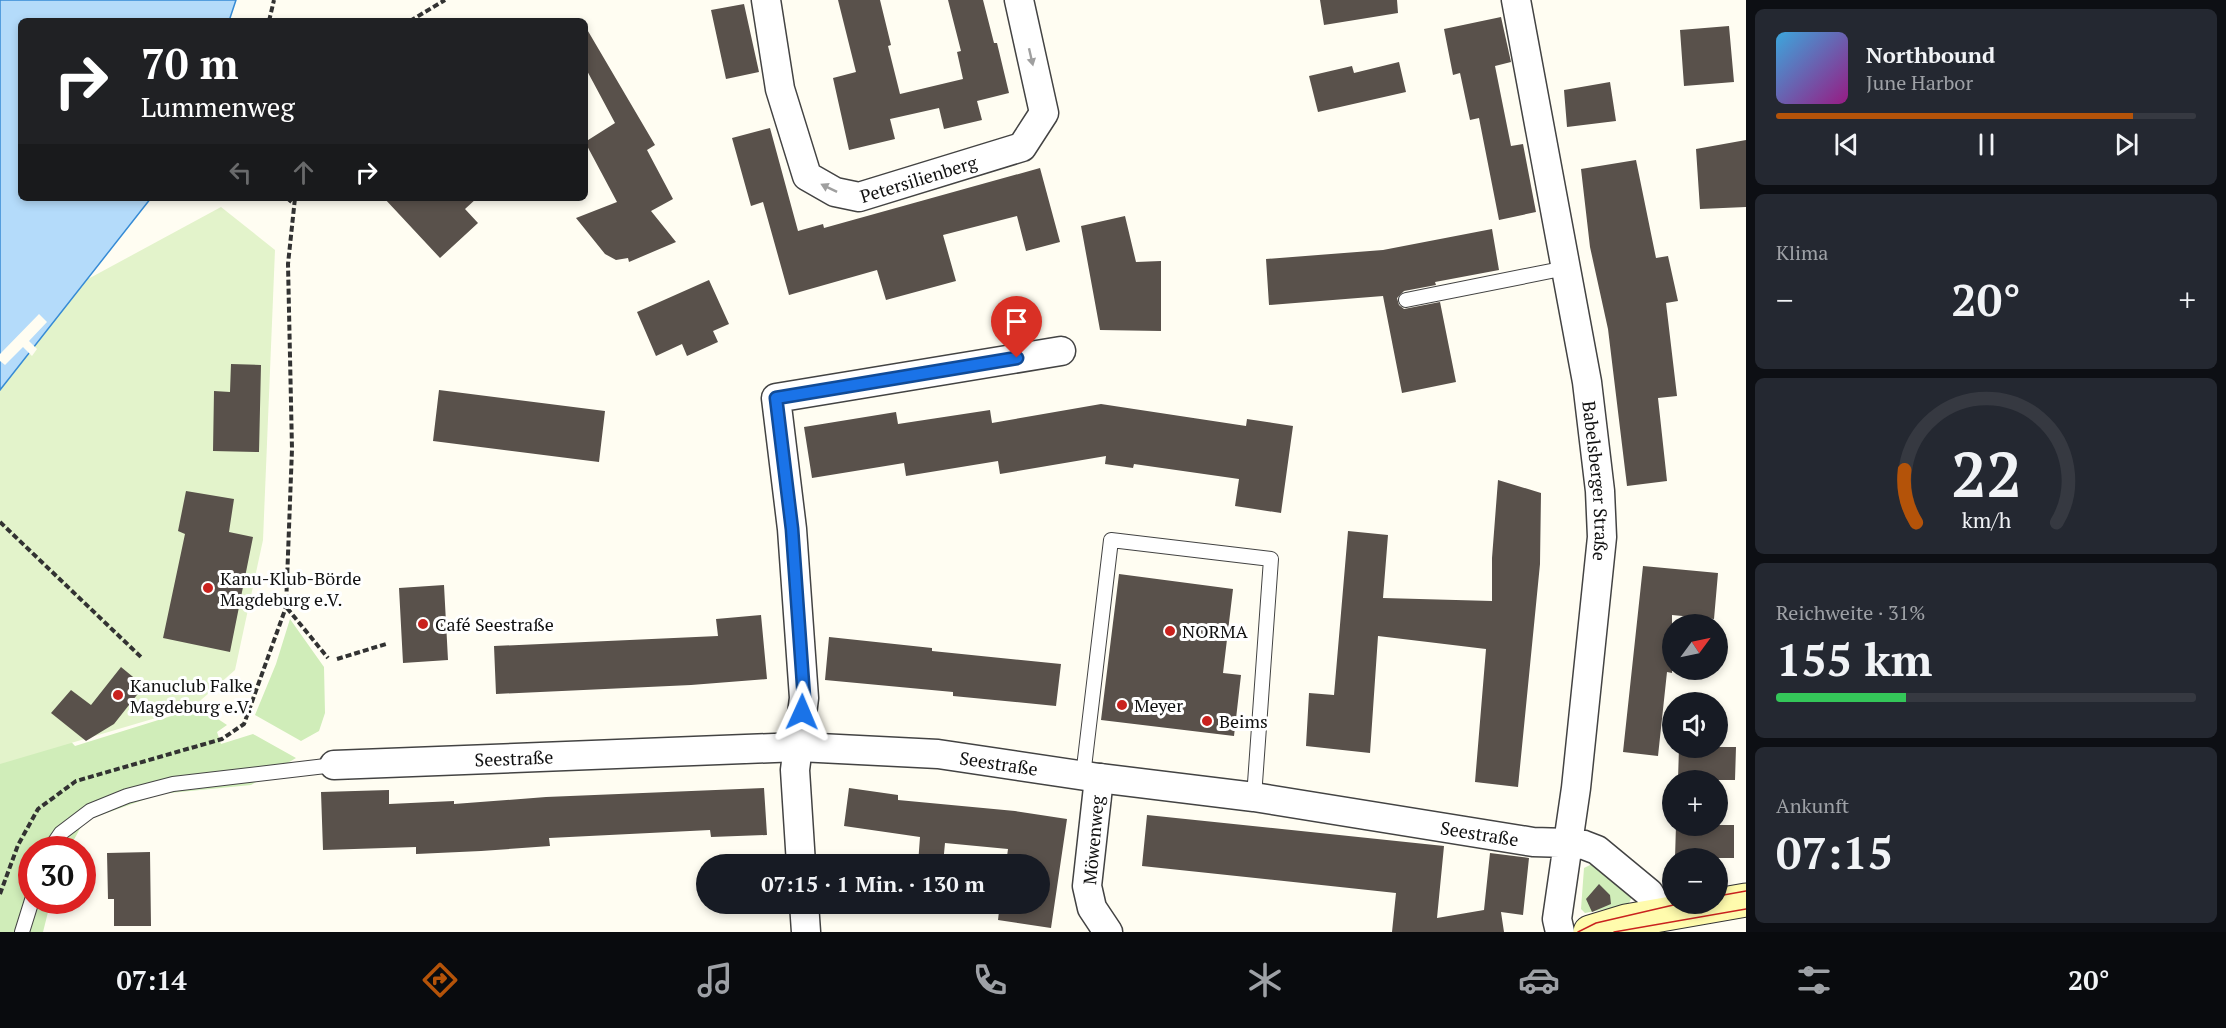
<!DOCTYPE html>
<html lang="de">
<meta charset="utf-8">
<style>
:root{--surface:#171b24;--page:#242831;--text:#f1f3f6;--muted:#9ea1a6;--line:#363941;--accent:#b45309}
body{margin:0;font-family:"PT Serif",serif;background:var(--page);color:var(--text);height:100vh;display:flex;flex-direction:column;font-size:22px;white-space:nowrap}
*{box-sizing:border-box;margin:0}
p{font-size:20px;color:var(--muted)}
.icon{flex:none;width:33px;height:33px;fill:none;stroke:currentColor;stroke-width:2;stroke-linecap:round;stroke-linejoin:round}
.map{position:relative;flex:1;overflow:hidden}
.drawer{display:flex;flex-direction:column;gap:9px;padding:9px;background:#0d0f14;width:480px}
.drawer>*{flex:none}
.top-card{position:absolute;left:18px;top:18px;width:570px;height:183px;border-radius:9px;box-shadow:0 3px 9px #0003;background:#202124;color:#fff;overflow:hidden}
.needle{width:39px;rotate:57deg}
.controls{position:absolute;left:1662px;top:614px;display:grid;gap:12px}
.controls a{display:grid;place-items:center;width:66px;height:66px;border-radius:50%;background:var(--surface);box-shadow:0 3px 9px #0003;font-size:30px}
.speed{position:absolute;left:18px;top:836px;display:flex;gap:12px;font-size:30px;font-weight:700;text-align:center}
.speed>*{display:grid;place-content:center;width:78px;height:78px;border-radius:50%;background:var(--surface);box-shadow:0 3px 9px #0003;line-height:1}
.speed .limit{border:9px solid #d22;background:#fff;color:#111}
.pin{position:absolute;display:grid;place-items:center;width:51px;height:51px;color:#fff;margin:-62px -26px;border-radius:50% 50% 50% 0;rotate:-45deg;box-shadow:0 0 6px #0007}
.pin .icon{rotate:45deg}
.me{position:absolute;width:66px;margin:-33px;rotate:1deg;stroke-linejoin:round;filter:drop-shadow(0 0 4px #0008)}
.turn{display:flex;align-items:center;gap:21px;height:126px;padding:0 24px;font-size:27px}
.turn .icon{width:78px;height:78px;stroke-width:2.5}
.turn b{display:block;font-size:42px;line-height:51px}
.lanes{display:flex;align-items:center;height:57px;padding:0 24px;background:#0003;justify-content:center;gap:30px;direction:ltr}
.lanes .off{opacity:.35}
.big{font-size:45px;font-weight:700;line-height:1.1}
.drawer .tile{flex:1;display:flex;flex-direction:column;justify-content:center;gap:9px;min-width:0;padding:0 21px;border-radius:9px;background:var(--page)}
.drawer .dial{align-items:center;gap:0}
.dial svg{height:156px;overflow:visible;fill:none;stroke:var(--line);stroke-width:7;stroke-linecap:round;text-anchor:middle}
.dial text{fill:var(--text);stroke:none}
.song{display:flex;align-items:center;gap:18px}
.cover{width:72px;height:72px;border-radius:9px;background:linear-gradient(135deg,hsl(200 70% 55%),hsl(310 70% 35%))}
.played{height:6px;border-radius:3px;background:linear-gradient(90deg,var(--accent) 85%,var(--line) 85%)}
.keys{display:flex;justify-content:space-around;direction:ltr}
.heat{display:flex;justify-content:space-between;align-items:center;font-size:33px;direction:ltr}
.charge{height:9px;border-radius:4px;background:linear-gradient(90deg,#34c759 31%,var(--line) 0)}
.trip{position:absolute;left:696px;top:854px;width:354px;height:60px;border-radius:30px;background:var(--surface);box-shadow:0 3px 9px #0003;font-weight:700;line-height:60px;text-align:center}
.tab-bar{display:flex;height:96px;justify-content:space-around;align-items:center;background:#090b0e;color:var(--muted)}
.tab-bar .icon{width:42px;height:42px}
.tab-bar .active{color:var(--accent)}
.tab-bar b{font-size:27px;color:var(--text)}
main{display:flex;flex:1;min-height:0}
.map>svg:first-child{display:block}
</style>
<main>
<div class="map">
<svg width="1746" height="932" viewBox="0 0 1746 932">
<rect width="100%" height="100%" fill="#fffdf2"/>
<path fill="#d0edb9" d="M 290,619 L 324,667 L 325,713 L 319,731 L 301,741 L 255,715 L 276,664 Z
M 200,707 L 227,725 L 217,732 L 221,744 L 253,734 L 296,758 L 251,785 L 160,794 L 84,821 L 69,849 L 32,849 L 32,900 L 51,900 L 43,932 L 0,932 L 0,750 L 45,713 L 75,746 Z
M 1592,864 L 1630,895 L 1631,899 L 1628,905 L 1585,913 L 1581,909 L 1584,868 Z"/>
<path fill="#e3f3cb" d="M 221,207 L 275,250 L 263,540 L 235,670 L 193,707 L 0,764 L 0,336 L 40,305 Z"/>
<path fill="#b4dbfa" stroke="#368bd5" stroke-width="1.5" d="M 0,0 L 236,0 L 229,21 L 21,21 L 21,198 L 151,198 L 0,390 Z"/>
<path fill="#fffdf2" d="M 39,314 L 47,322 L 29,341 L 37,349 L 32,356 L 23,347 L 5,365 L 0,361 L 0,354 Z"/>
<path fill="#59514b" d="M 838,0 L 880,0 L 891,45 L 888,46 L 900,94 L 963,79 L 957,52 L 961,51 L 948,0 L 983,0 L 994,43 L 997,43 L 1009,93 L 977,101 L 982,120 L 944,129 L 939,108 L 890,119 L 895,139 L 849,150 L 833,78 L 856,72 Z
M 1320,0 L 1397,0 L 1398,13 L 1324,25 Z
M 744,4 L 759,72 L 726,79 L 711,10 Z
M 1501,17 L 1511,62 L 1495,66 L 1511,146 L 1523,144 L 1536,212 L 1499,220 L 1479,118 L 1470,120 L 1460,73 L 1453,75 L 1444,29 Z
M 585,26 L 655,145 L 647,150 L 673,199 L 651,211 L 676,242 L 629,262 L 628,258 L 616,260 L 605,254 L 576,218 L 617,202 L 585,142 L 615,123 L 585,67 Z
M 1729,26 L 1734,82 L 1684,86 L 1680,30 Z
M 1399,62 L 1406,92 L 1318,112 L 1309,76 L 1352,66 L 1354,73 Z
M 1610,82 L 1616,121 L 1567,127 L 1564,90 Z
M 770,128 L 798,231 L 823,224 L 824,228 L 1040,168 L 1060,242 L 1026,251 L 1017,216 L 943,235 L 956,281 L 886,300 L 877,270 L 789,295 L 763,202 L 751,206 L 732,138 Z
M 1746,140 L 1746,207 L 1700,209 L 1696,149 Z
M 1636,160 L 1656,258 L 1668,256 L 1678,301 L 1666,303 L 1677,396 L 1658,398 L 1667,481 L 1627,486 L 1608,329 L 1590,247 L 1581,169 Z
M 384,198 L 477,198 L 465,209 L 478,223 L 440,258 Z
M 1125,216 L 1136,262 L 1161,261 L 1161,331 L 1100,330 L 1081,226 Z
M 1492,229 L 1499,270 L 1435,282 L 1436,285 L 1404,291 L 1397,298 L 1399,305 L 1404,309 L 1440,302 L 1456,382 L 1402,393 L 1383,296 L 1269,305 L 1266,259 L 1383,250 Z
M 709,280 L 729,324 L 713,331 L 718,342 L 687,356 L 682,344 L 656,356 L 637,312 Z
M 231,364 L 261,365 L 259,452 L 213,451 L 214,391 L 230,392 Z
M 439,390 L 605,411 L 599,462 L 433,441 Z
M 1101,404 L 1246,426 L 1247,419 L 1293,426 L 1281,513 L 1235,506 L 1239,479 L 1134,464 L 1133,468 L 1105,464 L 1106,456 L 1000,474 L 998,461 L 906,476 L 904,463 L 812,478 L 804,427 L 896,412 L 898,424 L 990,410 L 992,423 Z
M 1498,480 L 1541,493 L 1540,564 L 1518,787 L 1475,782 L 1486,649 L 1378,636 L 1370,753 L 1306,746 L 1309,693 L 1334,695 L 1348,531 L 1388,535 L 1383,598 L 1492,601 L 1492,558 Z
M 186,491 L 234,499 L 229,532 L 253,537 L 230,652 L 163,638 L 185,534 L 178,531 Z
M 1643,566 L 1718,573 L 1714,619 L 1672,615 L 1672,673 L 1667,672 L 1658,756 L 1623,752 Z
M 1119,574 L 1233,589 L 1223,673 L 1241,675 L 1234,736 L 1101,720 Z
M 444,585 L 448,660 L 403,663 L 399,588 Z
M 761,615 L 767,679 L 691,685 L 496,694 L 494,646 L 718,636 L 716,619 Z
M 829,637 L 932,648 L 932,651 L 1061,664 L 1056,706 L 953,696 L 953,692 L 825,680 Z
M 121,667 L 144,686 L 114,724 L 86,741 L 51,713 L 71,690 L 91,705 Z
M 1679,747 L 1736,747 L 1735,780 L 1678,780 Z
M 764,788 L 767,835 L 711,837 L 710,830 L 549,838 L 550,846 L 481,851 L 416,854 L 416,847 L 323,850 L 321,792 L 389,790 L 389,804 L 454,801 L 454,804 L 546,797 Z
M 849,788 L 898,795 L 898,800 L 1015,811 L 1067,819 L 1051,928 L 998,920 L 1000,903 L 1040,903 L 1040,864 L 1006,864 L 1008,849 L 945,843 L 943,864 L 918,864 L 920,837 L 844,826 Z
M 1147,815 L 1444,846 L 1437,918 L 1484,910 L 1490,853 L 1529,858 L 1523,915 L 1501,912 L 1504,932 L 1392,932 L 1396,893 L 1142,866 Z
M 1676,825 L 1734,825 L 1734,858 L 1675,858 Z
M 150,852 L 151,926 L 114,926 L 114,899 L 108,899 L 107,853 Z
M 1599,884 L 1610,895 L 1611,904 L 1592,912 L 1586,899 Z"/>
<g fill="none" stroke-linecap="round" stroke-linejoin="round">
<g stroke="#434343" stroke-width="16">
<path id="service" d="M 1406,300 L 1566,268
M 1083,776 L 1111,540 L 1271,559 L 1254,797
M 50,849 L 61,833 L 90,811 L 127,796 L 173,784 L 334,765
M 22,932 L 32,900"/>
</g>
<g stroke="#434343" stroke-width="31">
<g id="minor">
<path id="s1" d="M 766,0 L 780,89 L 807,176 L 835,192 L 859,197 L 1022,147 L 1044,113 L 1019,0"/>
<path id="s2" d="M 1516,0 L 1587,382 L 1600,491 L 1602,537 L 1576,788 L 1568,843 L 1584,845 L 1597,850 L 1649,893 L 1661,914"/>
<path id="s3" d="M 334,765 L 799,747 L 938,754 L 1099,778 L 1254,797 L 1533,842 L 1568,843 L 1557,919 L 1560,932"/>
<path d="M 1099,778 L 1087,886 L 1092,908 L 1108,932"/>
<path d="M 801,864 L 795,770 L 804,698 L 792,529 L 776,398 L 1061,351"/>
<path d="M 804,903 L 806,932"/>
</g>
</g>
<g stroke="#323232" stroke-width="35">
<path id="secondary" d="M 1590,932 L 1626,921 L 1746,900"/>
</g>
<path stroke="#323232" stroke-width="4" stroke-dasharray="6 3" stroke-linecap="butt" d="M 269,21 L 274,0
M 410,21 L 445,0
M 287,198 L 293,203
M 0,522 L 142,658
M 287,608 L 328,658
M 337,659 L 386,644
M 0,894 L 18,845 L 38,809 L 76,781 L 222,739 L 244,724 L 286,607 L 292,449 L 288,264 L 295,198"/>
<use href="#service" stroke="#fff" stroke-width="14"/>
<use href="#minor" stroke="#fff" stroke-width="28"/>
<use href="#secondary" stroke="#fffbad" stroke-width="33"/>
<path stroke="#c9221e" stroke-width="1.5" d="M 1718,896 L 1746,891
M 1578,932 L 1596,923 L 1682,903
M 1614,932 L 1746,909"/>
</g>
<defs><path id="oneway-solid" d="M-6-.8H1V-3.2L6.5 0L1 3.2V.8H-6Z" transform="scale(1.5)"/></defs>
<g fill="#9f9f9f">
<use href="#oneway-solid" transform="translate(1031 57) rotate(77)"/>
<use href="#oneway-solid" transform="translate(829 188) rotate(-154)"/>
</g>
<g fill="none" stroke-linecap="round" stroke-linejoin="round">
<g stroke="#114b97" stroke-width="15">
<path id="route" d="M 802,712 L 804,698 L 792,529 L 776,398 L 1017,358"/>
</g>
<use href="#route" stroke="#1a73e8" stroke-width="10"/>
</g>
<g fill="#c9221e" stroke="#fff" stroke-width="2">
<circle cx="208" cy="588" r="6"/>
<circle cx="423" cy="624" r="6"/>
<circle cx="1170" cy="631" r="6"/>
<circle cx="118" cy="695" r="6"/>
<circle cx="1122" cy="705" r="6"/>
<circle cx="1207" cy="721" r="6"/>
</g>
<g text-anchor="middle" dominant-baseline="central" stroke-width="6" stroke-linejoin="round" paint-order="stroke">
<g font-size="18" fill="#101010" stroke="#fff">
<text stroke="none"><textPath href="#s1" startOffset="300">Petersilienberg</textPath></text>
<text stroke="none"><textPath href="#s2" startOffset="488">Babelsberger Straße</textPath></text>
<text stroke="none"><textPath href="#s3" startOffset="180">Seestraße</textPath></text>
<text stroke="none"><textPath href="#s3" startOffset="666">Seestraße</textPath></text>
<text stroke="none"><textPath href="#s3" startOffset="1152">Seestraße</textPath></text>
<text transform="translate(1093 840) rotate(-85)">Möwenweg</text>
</g>
<g font-size="18" fill="#101010" stroke="#fff" text-anchor="start">
<text x="220" y="578">Kanu-Klub-Börde<tspan x="220" dy="21">Magdeburg e.V.</tspan></text>
<text x="435" y="624">Café Seestraße</text>
<text x="1182" y="631">NORMA</text>
<text x="130" y="685">Kanuclub Falke<tspan x="130" dy="21">Magdeburg e.V.</tspan></text>
<text x="1134" y="705">Meyer</text>
<text x="1219" y="721">Beims</text>
</g>
</g>
</svg>
<div class="controls">
<a><svg class="needle" viewBox="-14 -14 28 28"><path d="M0-13l5 13h-10z" fill="#e53935"/><path d="M0 13l5-13h-10z" fill="#9ea1a6"/></svg></a>
<a><svg class="icon" aria-label="sound" viewBox="0 0 24 24"><path d="M4 9h4l5-4v14l-5-4H4zM17 9q2 3 0 6"/></svg></a>
<a>+</a>
<a>−</a>
</div>
<div class="speed"><div class="limit">30</div></div>
<div class="pin" style="left:1017px;top:358px;background:#d93025"><svg class="icon" aria-label="arrive" viewBox="0 0 24 24"><path d="M6 21V4h12l-3 4 3 4H6"/></svg></div>
<svg class="me" style="left:802px;top:712px" viewBox="-20 -20 40 40"><path d="M0-17L14 15 0 8-14 15z" fill="#1a73e8" stroke="#fff" stroke-width="4"/></svg>
<div class="trip">07:15 · 1 Min. · 130 m</div>
<div class="top-card">
<div class="turn"><svg class="icon" aria-label="right" viewBox="0 0 24 24"><path d="M7 20v-9h11M14 6l5 5-5 5"/></svg><div><b>70 m</b>Lummenweg</div></div>
<div class="lanes"><svg class="icon off" aria-label="left" viewBox="0 0 24 24"><path d="M17 20v-9H6M10 6l-5 5 5 5"/></svg><svg class="icon off" aria-label="ahead" viewBox="0 0 24 24"><path d="M12 20V5M6 11l6-6 6 6"/></svg><svg class="icon" aria-label="right" viewBox="0 0 24 24"><path d="M7 20v-9h11M14 6l5 5-5 5"/></svg></div>
</div>
</div>
<section class="drawer">
<div class="tile">
<div class="song"><i class="cover"></i><div><b>Northbound</b><p>June Harbor</p></div></div>
<div class="played"></div>
<div class="keys"><svg class="icon" aria-label="previous" viewBox="0 0 24 24"><path d="M18 5L8 12l10 7zM5 5v14"/></svg><svg class="icon" aria-label="pause" viewBox="0 0 24 24"><path d="M8 5v14M16 5v14"/></svg><svg class="icon" aria-label="next" viewBox="0 0 24 24"><path d="M6 5l10 7-10 7zM19 5v14"/></svg></div>
</div>
<div class="tile"><p>Klima</p>
<div class="heat"><a>−</a><b class="big">20°</b><a>+</a></div>
</div>
<div class="tile dial"><svg viewBox="0 0 100 80">
<path d="M14 69A42 42 0 1 1 86 69"/>
<path d="M14 69A42 42 0 0 1 8 42" stroke="#b45309"/>
<text x="50" y="56" font-size="32" font-weight="700">22</text>
<text x="50" y="72" font-size="11">km/h</text>
</svg></div>
<div class="tile"><p>Reichweite · 31%</p><b class="big">155 km</b><div class="charge"></div></div>
<div class="tile"><p>Ankunft</p><b class="big">07:15</b></div>
</section>
</main>
<nav class="tab-bar">
<b>07:14</b>
<svg class="icon active" aria-label="directions" viewBox="0 0 24 24"><path d="M12 3l9 9-9 9-9-9zM9 14v-3h6M13 9l2 2-2 2"/></svg>
<svg class="icon" aria-label="music" viewBox="0 0 24 24"><path d="M9 18V5l10-2v13"/><circle cx="6" cy="18" r="3"/><circle cx="16" cy="16" r="3"/></svg>
<svg class="icon" aria-label="phone" viewBox="0 0 24 24"><path d="M5 4h4l2 5-3 2q2 4 5 5l2-3 5 2v4C11 20 4 13 5 4z"/></svg>
<svg class="icon" aria-label="climate" viewBox="0 0 24 24"><path d="M12 3v18M4 7l16 10M4 17L20 7"/></svg>
<svg class="icon" aria-label="car" viewBox="0 0 24 24"><path d="M5 17H2v-5l4-1 3-4h7l3 4 3 1v5h-3M9 17h6M6 11h13"/><circle cx="7" cy="17" r="2"/><circle cx="17" cy="17" r="2"/></svg>
<svg class="icon" aria-label="filters" viewBox="0 0 24 24"><path d="M4 7h16M4 17h16"/><circle cx="9" cy="7" r="2"/><circle cx="15" cy="17" r="2"/></svg>
<b>20°</b>
</nav>
